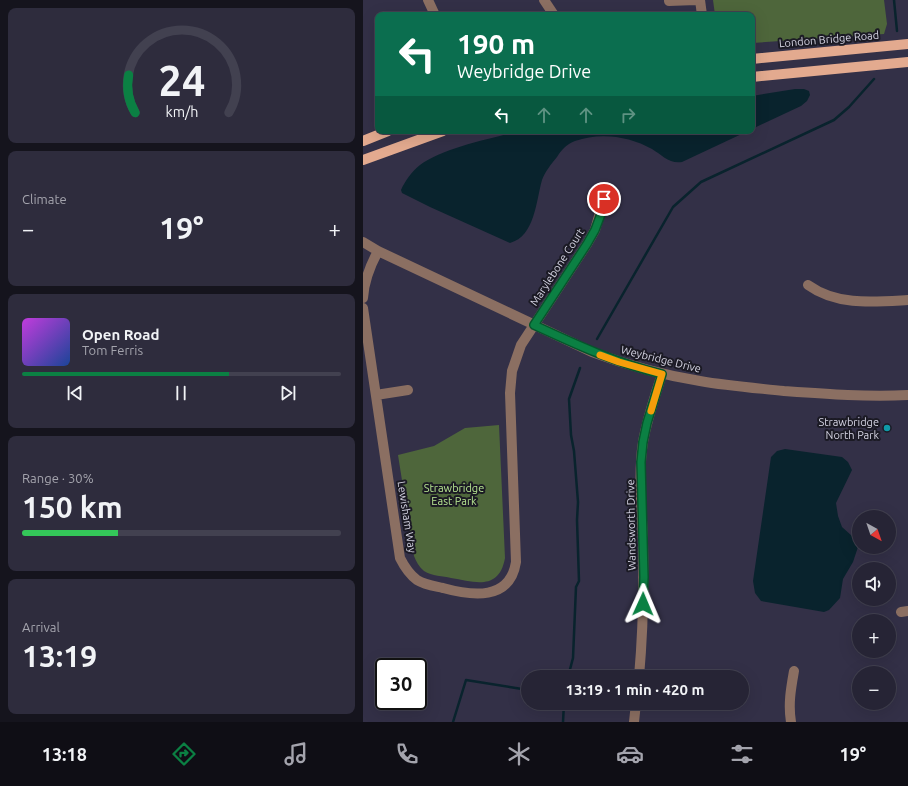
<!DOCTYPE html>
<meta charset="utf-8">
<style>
:root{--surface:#262435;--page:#2e2c3d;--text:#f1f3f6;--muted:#a4a4ad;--line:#424150;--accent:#0b8043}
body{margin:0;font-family:Ubuntu,sans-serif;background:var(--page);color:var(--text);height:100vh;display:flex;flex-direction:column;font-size:15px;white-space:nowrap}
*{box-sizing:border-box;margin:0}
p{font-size:13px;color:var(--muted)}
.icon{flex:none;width:22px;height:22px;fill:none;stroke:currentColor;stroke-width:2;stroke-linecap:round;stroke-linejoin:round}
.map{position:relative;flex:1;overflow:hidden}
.side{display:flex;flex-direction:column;gap:8px;padding:8px;background:#15141d;width:363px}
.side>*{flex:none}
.guide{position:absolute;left:12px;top:12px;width:380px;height:122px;border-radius:8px;box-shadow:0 4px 16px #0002,0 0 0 1px var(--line);background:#0b6e4f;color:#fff;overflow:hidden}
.needle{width:26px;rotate:140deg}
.controls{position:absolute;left:489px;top:510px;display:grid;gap:8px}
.controls a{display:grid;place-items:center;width:44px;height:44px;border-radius:50%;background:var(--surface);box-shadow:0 4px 16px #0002,0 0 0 1px var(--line);font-size:20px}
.speed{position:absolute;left:12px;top:658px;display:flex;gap:8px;font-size:20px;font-weight:700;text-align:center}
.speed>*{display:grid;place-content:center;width:52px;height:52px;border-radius:50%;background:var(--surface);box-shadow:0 4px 16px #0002,0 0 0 1px var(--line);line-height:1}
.speed .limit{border:2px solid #111;border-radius:6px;background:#fff;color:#111}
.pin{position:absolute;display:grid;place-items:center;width:34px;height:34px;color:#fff;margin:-17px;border:2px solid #fff;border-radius:50%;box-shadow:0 1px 4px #0007}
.me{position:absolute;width:44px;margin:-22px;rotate:1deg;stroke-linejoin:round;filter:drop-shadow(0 0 3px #0008)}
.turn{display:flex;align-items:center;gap:14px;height:84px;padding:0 16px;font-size:18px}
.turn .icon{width:52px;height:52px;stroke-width:2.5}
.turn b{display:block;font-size:28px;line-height:34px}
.lanes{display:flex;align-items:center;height:38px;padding:0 16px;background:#0003;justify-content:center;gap:20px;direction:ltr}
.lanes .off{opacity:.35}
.big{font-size:30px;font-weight:700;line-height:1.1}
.side .widget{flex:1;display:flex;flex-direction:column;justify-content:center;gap:6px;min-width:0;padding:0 14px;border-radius:8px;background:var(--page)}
.side .dial{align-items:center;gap:0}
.dial svg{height:104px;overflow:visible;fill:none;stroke:var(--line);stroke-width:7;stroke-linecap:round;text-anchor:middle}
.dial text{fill:var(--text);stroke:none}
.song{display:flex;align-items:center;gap:12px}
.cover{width:48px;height:48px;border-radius:6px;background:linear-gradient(135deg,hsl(290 70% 55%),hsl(220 70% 35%))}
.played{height:4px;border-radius:2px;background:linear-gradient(90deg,var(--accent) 65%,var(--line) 65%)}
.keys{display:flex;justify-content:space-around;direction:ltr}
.heat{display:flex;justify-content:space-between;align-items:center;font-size:22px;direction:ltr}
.charge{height:6px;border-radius:3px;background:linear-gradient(90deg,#34c759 30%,var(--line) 0)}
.trip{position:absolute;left:158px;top:670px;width:228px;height:40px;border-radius:20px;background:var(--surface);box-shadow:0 4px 16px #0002,0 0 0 1px var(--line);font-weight:700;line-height:40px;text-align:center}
.dock{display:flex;height:64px;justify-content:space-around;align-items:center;background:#0f0e15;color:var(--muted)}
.dock .icon{width:28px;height:28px}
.dock .selected{color:var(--accent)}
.dock b{font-size:18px;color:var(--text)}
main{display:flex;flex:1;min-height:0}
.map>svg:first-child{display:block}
</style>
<main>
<section class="side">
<div class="widget dial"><svg viewBox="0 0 100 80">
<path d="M14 69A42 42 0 1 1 86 69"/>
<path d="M14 69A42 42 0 0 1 9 40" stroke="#0b8043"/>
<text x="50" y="56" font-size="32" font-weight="700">24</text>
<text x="50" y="72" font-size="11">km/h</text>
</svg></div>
<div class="widget"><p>Climate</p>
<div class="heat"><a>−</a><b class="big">19°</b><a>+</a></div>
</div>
<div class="widget">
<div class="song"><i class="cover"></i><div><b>Open Road</b><p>Tom Ferris</p></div></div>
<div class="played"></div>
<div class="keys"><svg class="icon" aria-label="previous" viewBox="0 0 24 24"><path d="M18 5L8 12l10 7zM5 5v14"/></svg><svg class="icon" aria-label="pause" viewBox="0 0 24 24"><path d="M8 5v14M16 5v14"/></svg><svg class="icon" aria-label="next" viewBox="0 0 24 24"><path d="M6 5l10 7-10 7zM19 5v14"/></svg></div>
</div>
<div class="widget"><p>Range · 30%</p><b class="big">150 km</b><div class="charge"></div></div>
<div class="widget"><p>Arrival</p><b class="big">13:19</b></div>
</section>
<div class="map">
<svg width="545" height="722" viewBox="0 0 545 722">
<rect width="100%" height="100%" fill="#333047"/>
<path fill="#4e663b" d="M 350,0 L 521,0 L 524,24 L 521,34 L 389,43 L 389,15 L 352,15 Z
M 136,425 L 142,558 C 136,591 112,582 88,578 C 80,576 69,576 61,571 C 56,567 53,561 51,556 L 35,455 L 71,446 L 102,428 Z"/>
<path fill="#09232d" d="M 432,89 L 441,89 L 446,91 L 447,95 L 444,101 L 438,106 L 389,129 L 389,96 Z
M 157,131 L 385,131 L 319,162 C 306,164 299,155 289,149 C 266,136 237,132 212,141 C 204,144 198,150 194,157 C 188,164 182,172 179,180 C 173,201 172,236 147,243 L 67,207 L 39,193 L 38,190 C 42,181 49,171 57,165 C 79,148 129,138 157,131 Z
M 422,449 L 479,457 L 485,462 L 489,470 L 473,503 L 475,516 L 479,527 L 489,536 L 495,547 L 490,562 L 480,579 L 477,598 L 466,610 L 461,612 L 398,601 L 392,593 L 390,581 L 408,457 L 414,451 Z"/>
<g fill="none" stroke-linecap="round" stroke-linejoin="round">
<path stroke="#09232d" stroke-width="2.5" d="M 531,0 L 534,31
M 234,339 L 310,207 L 338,182 L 471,120 L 486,107 L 511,79
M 205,677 L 210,658 L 213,587 L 216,581 L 214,520 L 215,502 L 211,451 L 208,435 L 206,399 L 217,368
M 90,722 L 103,680 L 165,690
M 200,722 L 201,703"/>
<path stroke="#8b6f62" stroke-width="10" d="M 65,0 L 72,15
M 181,0 L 191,15
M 337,0 L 339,15
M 306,1 L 333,0
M 0,242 L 15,251 L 229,352 C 264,365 299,375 337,381 C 365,386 393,388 421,391 C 463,394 503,397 545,395
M 445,285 C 474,306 511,302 545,300
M 0,298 C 1,280 7,266 15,251
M 0,308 L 37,558 C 41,566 46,574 54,580 C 62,585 71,586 80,588 C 109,596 147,601 153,562 L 147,393 L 149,371 L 158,345 L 224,244 L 232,230 L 241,199
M 13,395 L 45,390
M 538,612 L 545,611
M 276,677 C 280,632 281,588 280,543 C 279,510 275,474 280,442 C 284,419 292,396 299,374
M 271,722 L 273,703
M 428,722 C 425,704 428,688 431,671"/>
<path stroke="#e3aa8f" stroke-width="10" d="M 389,59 L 545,44
M 389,77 L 545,62
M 0,141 L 25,131
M 0,160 L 80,131"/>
</g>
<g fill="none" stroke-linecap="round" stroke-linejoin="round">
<g stroke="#07532c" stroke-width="10">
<path id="route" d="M 241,199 L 238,214 L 232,230 L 224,244 L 171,325 C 214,345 253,363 299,374 L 284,423 L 280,442 L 278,462 L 281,577 L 280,604"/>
</g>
<use href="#route" stroke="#0b8043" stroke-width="7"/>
<path stroke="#f59e0b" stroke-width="7" d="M 237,355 L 256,362 L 299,374 L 288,411"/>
</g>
<circle fill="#0f9aa8" stroke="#1b1a24" stroke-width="1.5" cx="524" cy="428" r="4"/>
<g text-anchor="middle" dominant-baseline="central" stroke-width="4" stroke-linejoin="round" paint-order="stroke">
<g font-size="11" fill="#d5d4e3" stroke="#1b1a24">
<text transform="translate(466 39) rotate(-5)">London Bridge Road</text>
<text transform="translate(194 267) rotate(-57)">Marylebone Court</text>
<text transform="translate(298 359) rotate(14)">Weybridge Drive</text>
<text transform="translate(44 517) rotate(81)">Lewisham Way</text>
<text transform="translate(268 525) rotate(-91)">Wandsworth Drive</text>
</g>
<g font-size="11" fill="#d5d4e3" stroke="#1b1a24" text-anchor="end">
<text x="516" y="422">Strawbridge<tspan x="516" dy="13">North Park</tspan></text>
</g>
<g font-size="11" fill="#b8e792" stroke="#1b1a24">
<text x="91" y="488">Strawbridge<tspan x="91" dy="13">East Park</tspan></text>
</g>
</g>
</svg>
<div class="controls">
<a><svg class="needle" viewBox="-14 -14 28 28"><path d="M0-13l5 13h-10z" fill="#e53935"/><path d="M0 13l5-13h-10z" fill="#a4a4ad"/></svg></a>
<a><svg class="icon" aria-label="sound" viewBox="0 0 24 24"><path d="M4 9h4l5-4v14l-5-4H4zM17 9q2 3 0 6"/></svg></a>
<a>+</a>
<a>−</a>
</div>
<div class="speed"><div class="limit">30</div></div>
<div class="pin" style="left:241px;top:199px;background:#d93025"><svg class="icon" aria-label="arrive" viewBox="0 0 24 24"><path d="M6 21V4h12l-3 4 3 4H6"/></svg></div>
<svg class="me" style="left:280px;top:604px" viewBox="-20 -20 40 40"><path d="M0-17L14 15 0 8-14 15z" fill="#0b8043" stroke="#fff" stroke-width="4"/></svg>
<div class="trip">13:19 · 1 min · 420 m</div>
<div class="guide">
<div class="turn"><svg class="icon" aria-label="left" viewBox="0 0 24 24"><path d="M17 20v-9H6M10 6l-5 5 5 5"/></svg><div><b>190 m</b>Weybridge Drive</div></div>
<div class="lanes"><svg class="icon" aria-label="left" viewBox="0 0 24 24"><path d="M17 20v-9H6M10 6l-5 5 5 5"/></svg><svg class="icon off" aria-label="ahead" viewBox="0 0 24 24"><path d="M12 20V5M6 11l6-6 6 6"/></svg><svg class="icon off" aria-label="ahead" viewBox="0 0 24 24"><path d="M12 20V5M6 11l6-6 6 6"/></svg><svg class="icon off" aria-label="right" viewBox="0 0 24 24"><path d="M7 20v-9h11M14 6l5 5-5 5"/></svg></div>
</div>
</div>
</main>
<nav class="dock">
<b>13:18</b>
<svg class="icon selected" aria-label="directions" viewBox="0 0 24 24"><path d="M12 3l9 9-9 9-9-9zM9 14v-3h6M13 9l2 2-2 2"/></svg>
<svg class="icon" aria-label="music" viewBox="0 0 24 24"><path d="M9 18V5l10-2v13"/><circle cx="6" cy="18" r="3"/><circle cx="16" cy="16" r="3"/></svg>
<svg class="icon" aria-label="phone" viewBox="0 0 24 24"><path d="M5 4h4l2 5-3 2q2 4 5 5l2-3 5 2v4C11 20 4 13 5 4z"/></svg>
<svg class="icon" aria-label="climate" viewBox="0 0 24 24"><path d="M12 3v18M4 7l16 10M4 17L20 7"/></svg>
<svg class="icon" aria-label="car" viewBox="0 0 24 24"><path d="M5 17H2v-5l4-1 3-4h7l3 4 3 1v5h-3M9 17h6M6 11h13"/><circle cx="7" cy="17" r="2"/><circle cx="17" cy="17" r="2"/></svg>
<svg class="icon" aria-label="filters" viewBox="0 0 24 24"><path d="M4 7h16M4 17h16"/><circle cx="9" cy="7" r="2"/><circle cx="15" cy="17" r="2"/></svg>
<b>19°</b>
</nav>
